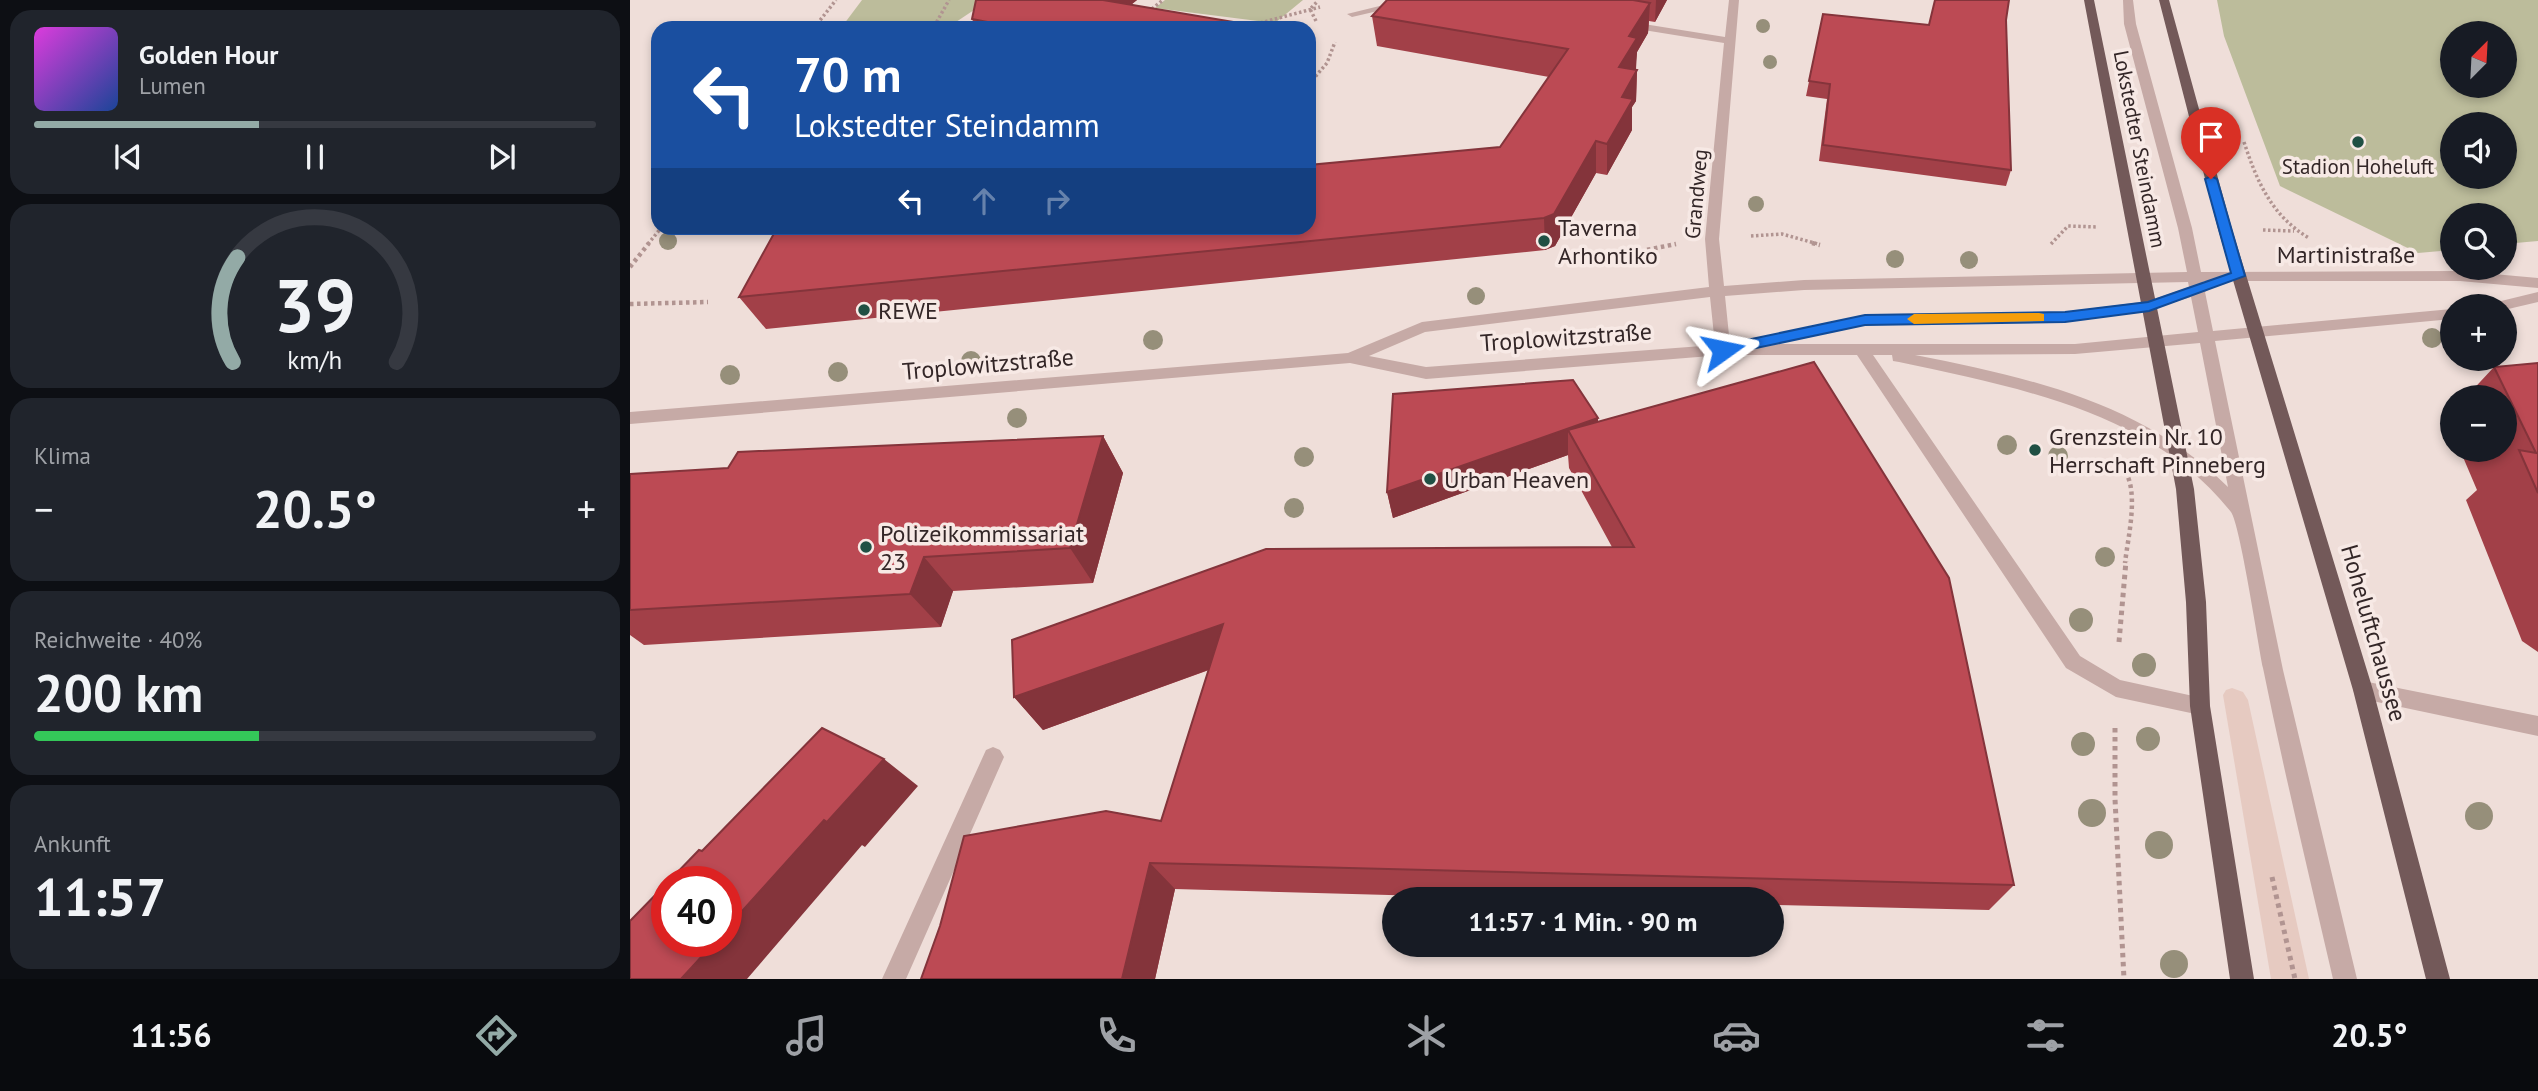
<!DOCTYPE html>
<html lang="de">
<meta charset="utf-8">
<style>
:root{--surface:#171b24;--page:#20242c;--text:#f1f3f6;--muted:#9ea1a6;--line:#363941;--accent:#93aaa6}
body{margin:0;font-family:"PT Sans",sans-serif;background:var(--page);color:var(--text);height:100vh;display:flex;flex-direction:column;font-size:26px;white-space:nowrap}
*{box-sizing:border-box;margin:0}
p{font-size:23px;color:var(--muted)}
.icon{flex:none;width:38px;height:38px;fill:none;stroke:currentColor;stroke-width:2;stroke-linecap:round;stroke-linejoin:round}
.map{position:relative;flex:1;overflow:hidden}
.panel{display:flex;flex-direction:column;gap:10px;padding:10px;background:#0d0f14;width:630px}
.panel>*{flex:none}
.banner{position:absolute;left:21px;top:21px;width:665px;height:214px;border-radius:21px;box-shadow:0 4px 10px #0003;background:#1a4fa0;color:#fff;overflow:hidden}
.needle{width:46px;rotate:24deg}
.controls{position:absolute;left:1810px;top:21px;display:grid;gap:14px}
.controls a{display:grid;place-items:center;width:77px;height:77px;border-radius:50%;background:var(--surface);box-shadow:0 4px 10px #0003;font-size:35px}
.speed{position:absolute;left:21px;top:866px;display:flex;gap:14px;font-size:35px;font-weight:700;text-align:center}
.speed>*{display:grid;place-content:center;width:91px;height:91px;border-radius:50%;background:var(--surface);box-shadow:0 4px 10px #0003;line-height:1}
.speed .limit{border:10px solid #d22;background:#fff;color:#111}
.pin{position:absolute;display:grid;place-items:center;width:60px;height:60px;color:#fff;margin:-72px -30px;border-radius:50% 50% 50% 0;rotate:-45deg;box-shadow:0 0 7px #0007}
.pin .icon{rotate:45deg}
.me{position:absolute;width:77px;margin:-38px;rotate:78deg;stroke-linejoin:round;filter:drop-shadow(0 0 5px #0008)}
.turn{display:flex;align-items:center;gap:24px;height:147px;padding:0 28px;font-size:32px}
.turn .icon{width:91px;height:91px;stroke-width:2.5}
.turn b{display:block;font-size:49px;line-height:60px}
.lanes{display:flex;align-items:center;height:66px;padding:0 28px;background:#0003;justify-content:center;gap:35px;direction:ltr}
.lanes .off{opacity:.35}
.big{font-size:52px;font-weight:600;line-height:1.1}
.panel .card{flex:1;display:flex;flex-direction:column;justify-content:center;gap:10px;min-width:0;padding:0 24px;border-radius:21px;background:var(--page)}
.panel .dial{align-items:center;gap:0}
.dial svg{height:182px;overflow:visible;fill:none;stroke:var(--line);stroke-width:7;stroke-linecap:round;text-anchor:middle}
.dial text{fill:var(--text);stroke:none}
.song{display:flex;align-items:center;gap:21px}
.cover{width:84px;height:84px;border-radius:10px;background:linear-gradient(135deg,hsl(300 70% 55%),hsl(220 70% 35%))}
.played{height:7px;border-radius:4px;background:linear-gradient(90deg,var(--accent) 40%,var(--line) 40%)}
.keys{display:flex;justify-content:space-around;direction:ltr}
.heat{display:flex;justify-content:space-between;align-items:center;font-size:38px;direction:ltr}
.charge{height:10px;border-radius:5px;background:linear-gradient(90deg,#34c759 40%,var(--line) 0)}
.trip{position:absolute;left:752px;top:887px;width:402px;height:70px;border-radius:35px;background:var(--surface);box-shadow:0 4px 10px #0003;font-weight:600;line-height:70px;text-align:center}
.tabs{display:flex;height:112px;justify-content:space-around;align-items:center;background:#090b0e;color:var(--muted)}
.tabs .icon{width:49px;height:49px}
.tabs .active{color:var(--accent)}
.tabs b{font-size:32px;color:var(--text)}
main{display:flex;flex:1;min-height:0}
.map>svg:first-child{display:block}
</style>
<main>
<section class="panel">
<div class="card">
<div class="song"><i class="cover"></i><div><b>Golden Hour</b><p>Lumen</p></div></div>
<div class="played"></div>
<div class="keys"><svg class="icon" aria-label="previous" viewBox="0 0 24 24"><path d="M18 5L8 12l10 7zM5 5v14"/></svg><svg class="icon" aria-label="pause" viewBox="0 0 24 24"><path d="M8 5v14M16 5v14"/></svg><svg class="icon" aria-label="next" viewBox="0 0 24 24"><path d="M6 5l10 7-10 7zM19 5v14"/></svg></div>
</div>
<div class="card dial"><svg viewBox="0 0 100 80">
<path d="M14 69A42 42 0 1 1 86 69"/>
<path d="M14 69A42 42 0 0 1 16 23" stroke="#93aaa6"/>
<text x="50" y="56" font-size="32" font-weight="700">39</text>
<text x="50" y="72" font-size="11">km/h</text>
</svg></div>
<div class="card"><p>Klima</p>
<div class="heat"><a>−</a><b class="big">20.5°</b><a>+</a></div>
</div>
<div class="card"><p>Reichweite · 40%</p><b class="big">200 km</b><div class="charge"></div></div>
<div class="card"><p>Ankunft</p><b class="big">11:57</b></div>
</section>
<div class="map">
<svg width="1908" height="979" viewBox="0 0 1908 979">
<rect width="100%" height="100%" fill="#efded9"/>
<path fill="#bcbc9b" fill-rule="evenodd" d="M 232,0 L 359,0 L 317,28 L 211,28 Z
M 535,0 L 673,0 L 645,23 L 525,8 Z
M 1587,0 L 1908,0 L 1908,241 L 1874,244 L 1874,215 L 1822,215 L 1822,250 L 1788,253 L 1650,186 L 1594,36 ZM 1822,33 L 1874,33 L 1874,86 L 1822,86 ZM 1822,124 L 1874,124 L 1874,177 L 1822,177 Z"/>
<path fill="#e6cac1" d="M 1602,688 L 1613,692 L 1618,700 L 1679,979 L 1641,979 L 1593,695 L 1596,690 Z"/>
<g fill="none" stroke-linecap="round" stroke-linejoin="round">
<path stroke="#b19491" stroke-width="3.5" stroke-dasharray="2.5 2.5" stroke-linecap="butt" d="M 518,12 L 533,0
M 686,21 L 680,9 L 688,1
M 184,28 L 206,0
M 311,28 L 305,25 L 319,0
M 611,28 L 690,7
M 679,84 L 697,63 L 705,42
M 1614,142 C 1627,182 1642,216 1679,238
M 1633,230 L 1664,231
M 1121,236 L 1152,234 L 1188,244
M 18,244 L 31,228
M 1421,244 L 1438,226 L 1467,227"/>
<path stroke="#b19491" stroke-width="4.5" stroke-dasharray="3.5 3.5" stroke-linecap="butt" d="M 1182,243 L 1190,245
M 978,265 L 1016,250 L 1046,244
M 0,267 L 19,243
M 0,304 L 78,302
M 1491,466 C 1511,486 1498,536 1495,563"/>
<path stroke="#b19491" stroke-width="5" stroke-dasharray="4.5 4.5" stroke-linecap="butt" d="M 1489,642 L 1496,561
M 1485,728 L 1485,799 L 1494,979
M 1642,877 L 1665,979"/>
<path fill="#c6aaa6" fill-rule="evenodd" d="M 774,0 L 795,0 L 722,17 L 717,14 Z
M 1099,0 L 1109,0 L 1089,239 L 1094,286 L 1174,280 L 1557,272 L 1548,228 L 1494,24 L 1493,0 L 1503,0 L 1506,24 L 1562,228 L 1571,272 L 1830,271 L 1908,278 L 1908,288 L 1830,281 L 1573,281 L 1583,287 L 1575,292 L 1583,331 L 1822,309 L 1822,319 L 1585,341 L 1653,670 L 1727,979 L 1703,979 C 1679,875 1654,772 1633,668 C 1628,644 1610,524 1601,512 C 1522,412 1386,387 1269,362 L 1263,361 L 1262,355 L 1243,355 L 1450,656 L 1490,680 L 1577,699 L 1580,706 L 1577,713 L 1570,715 L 1486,697 L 1436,668 L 1227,355 L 1093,355 L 796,379 L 720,363 L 0,424 L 0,412 L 718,353 L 792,322 L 1079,287 L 1075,239 L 1094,43 L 995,27 L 989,24 L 995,21 L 1095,37 ZM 1558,282 L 1559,287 L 1518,301 L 1435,312 L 1235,315 L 1131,337 L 1126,338 L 1125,345 L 1100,345 L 1095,296 L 1174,290 ZM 1080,297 L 1085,345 L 796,367 L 739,356 L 795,332 ZM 1561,297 L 1568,332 L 1445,344 L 1144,344 C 1175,338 1208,327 1239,325 C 1347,320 1457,332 1561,297 ZM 1570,343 L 1598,487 C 1511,402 1401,378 1285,355 L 1445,354 Z
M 1908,292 L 1908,302 L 1874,310 L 1874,306 L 1865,306 L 1867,302 Z
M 1733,681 L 1908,716 L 1908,736 L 1733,699 L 1726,696 L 1723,690 L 1726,684 Z
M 363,747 L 370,750 L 374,757 L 276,979 L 252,979 L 356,750 Z"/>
<path fill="#735959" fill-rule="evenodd" d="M 1454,0 L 1464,0 L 1564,489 L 1576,602 L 1580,706 L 1624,979 L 1600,979 L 1560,706 L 1556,602 L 1546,489 Z
M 1529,0 L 1539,0 L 1602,229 L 1743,690 L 1820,979 L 1796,979 L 1723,690 L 1588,229 Z"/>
</g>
<g fill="#968f7a">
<circle cx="1133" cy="26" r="7"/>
<circle cx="1140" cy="62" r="7"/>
<circle cx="1126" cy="204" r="8"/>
<circle cx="38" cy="241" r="9"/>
<circle cx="1265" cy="259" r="9"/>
<circle cx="1339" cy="260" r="9"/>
<circle cx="846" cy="296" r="9"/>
<circle cx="1802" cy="338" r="10"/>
<circle cx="523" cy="340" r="10"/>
<circle cx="341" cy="361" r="10"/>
<circle cx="208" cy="372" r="10"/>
<circle cx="100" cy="375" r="10"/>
<circle cx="387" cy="418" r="10"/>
<circle cx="1377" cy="445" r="10"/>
<circle cx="1428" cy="456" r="10"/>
<circle cx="674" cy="457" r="10"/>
<circle cx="664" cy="508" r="10"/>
<circle cx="1475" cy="557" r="10"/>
<circle cx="1451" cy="620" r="12"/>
<circle cx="1514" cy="665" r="12"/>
<circle cx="1518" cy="739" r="12"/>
<circle cx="1453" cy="744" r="12"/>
<circle cx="1462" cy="813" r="14"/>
<circle cx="1849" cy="816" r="14"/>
<circle cx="1529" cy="845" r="14"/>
<circle cx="1544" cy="964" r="14"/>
</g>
<path fill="#a24048" d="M 346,0 L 507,0 L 501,5 L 639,28 L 346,28 L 342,19 Z
M 757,0 L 1037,0 L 1025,22 L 1019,21 L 1018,33 L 1007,52 L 1005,70 L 1007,70 L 1006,101 L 1002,107 L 1002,130 L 977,175 L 966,173 L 925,246 L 915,250 L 136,329 L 109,297 L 870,147 L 919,77 L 747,46 L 742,16 Z
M 1193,14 L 1298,25 L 1376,20 L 1381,170 L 1376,186 L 1189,161 L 1197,99 L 1176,96 Z
M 1908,363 L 1908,652 L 1892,641 L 1836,500 L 1847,490 L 1830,450 L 1874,450 L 1874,397 L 1836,397 L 1864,367 Z
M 1822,412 L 1822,431 L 1816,418 Z
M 968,418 L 968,422 L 1384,885 L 1359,910 L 1143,905 L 1143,900 L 941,900 L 545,889 L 525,979 L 291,979 L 531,821 L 579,670 L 413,730 L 384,697 L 982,547 L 939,468 L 938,455 L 763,518 L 757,492 Z
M 473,436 L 493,473 L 463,583 L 323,591 L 311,627 L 14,645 L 0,635 L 0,474 L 98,468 Z"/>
<path fill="#84343b" d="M 479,0 L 507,0 L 485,17 Z
M 1026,0 L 1037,0 L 1025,22 Z
M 1020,3 L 1018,33 L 1007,52 L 1006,69 L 988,98 L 989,67 L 999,36 Z
M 1007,70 L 1006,101 L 1002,107 L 1002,130 L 977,175 L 977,144 L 992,97 Z
M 966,141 L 966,173 L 925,246 L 915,250 L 914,218 Z
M 968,418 L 968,445 L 938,430 L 938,455 L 763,518 L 757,492 Z
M 473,436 L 493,473 L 463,583 L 440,548 Z
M 294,557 L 323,591 L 311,627 L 280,594 Z
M 593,624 L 611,658 L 413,730 L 384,697 Z
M 254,759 L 288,786 L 235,847 L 197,822 Z
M 194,820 L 232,845 L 117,979 L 51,979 L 85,942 L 96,942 L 96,929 Z
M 520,863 L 545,889 L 525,979 L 492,979 Z"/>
<path fill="#bc4a54" stroke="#84343b" stroke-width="2" d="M 346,0 L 473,0 L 639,28 L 365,28 L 353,26 L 358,22 L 342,19 Z
M 757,0 L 1003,0 L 1020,3 L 999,36 L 1007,38 L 989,67 L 1007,70 L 992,97 L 1003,99 L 977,144 L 966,141 L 924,214 L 914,218 L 109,297 L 147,228 L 679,228 L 679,165 L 870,147 L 938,49 L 742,16 Z
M 1305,0 L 1379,0 L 1376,20 L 1381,170 L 1193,145 L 1200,84 L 1179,81 L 1193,14 L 1299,25 Z
M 1184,362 L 1319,578 L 1384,885 L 520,863 L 492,979 L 291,979 L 310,926 L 334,836 L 476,811 L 531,821 L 593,624 L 384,697 L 382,640 L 636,549 L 1004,547 L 938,430 Z
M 1908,363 L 1908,493 L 1889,450 L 1906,453 L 1864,367 Z
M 943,380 L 968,418 L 757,492 L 763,394 Z
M 473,436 L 440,548 L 294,557 L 280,594 L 0,610 L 0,474 L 98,468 L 108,452 Z
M 192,728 L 254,759 L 197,822 L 194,820 L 96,929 L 96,882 L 38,882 L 69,850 L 72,851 Z
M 37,883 L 37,942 L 85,942 L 51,979 L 0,979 L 0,921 Z"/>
<path fill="#1a73e8" stroke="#114b97" stroke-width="2" d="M 1581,176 L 1587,179 L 1615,276 L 1519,311 L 1435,322 L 1235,325 L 1093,355 L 1086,350 L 1093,345 L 1235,315 L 1435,312 L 1518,302 L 1601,273 L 1575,179 Z"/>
<path fill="#f59e0b" d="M 1409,313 L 1414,314 L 1414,321 L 1284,324 L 1277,319 L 1284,314 Z"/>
<g fill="#205044" stroke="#f7e9e5" stroke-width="2.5">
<circle cx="1728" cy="142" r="7"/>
<circle cx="914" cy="241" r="7"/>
<circle cx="234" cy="310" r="7"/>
<circle cx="1405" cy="450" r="7"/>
<circle cx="800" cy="479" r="7"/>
<circle cx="236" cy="547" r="7"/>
</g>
<g text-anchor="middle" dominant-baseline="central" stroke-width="7" stroke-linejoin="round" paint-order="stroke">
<g font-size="21" fill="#332627" stroke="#f7e9e5">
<text transform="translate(1510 149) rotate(79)">Lokstedter Steindamm</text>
<text transform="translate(1066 194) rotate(-85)">Grandweg</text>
</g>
<g font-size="21" fill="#332627" stroke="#f7e9e5">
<text x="1728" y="166">Stadion Hoheluft</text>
</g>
<g font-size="24" fill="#332627" stroke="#f7e9e5" text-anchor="start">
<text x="928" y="227">Taverna<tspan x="928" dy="28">Arhontiko</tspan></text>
<text x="248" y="310">REWE</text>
<text x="1419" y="436">Grenzstein Nr. 10<tspan x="1419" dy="28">Herrschaft Pinneberg</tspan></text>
<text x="814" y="479">Urban Heaven</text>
<text x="250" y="533">Polizeikommissariat<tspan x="250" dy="28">23</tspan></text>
</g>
<g font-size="24" fill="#332627" stroke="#f7e9e5">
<text x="1716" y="254">Martinistraße</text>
<text transform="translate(936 337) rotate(-4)">Troplowitzstraße</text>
<text transform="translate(358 364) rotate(-5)">Troplowitzstraße</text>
<text transform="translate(1744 633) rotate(74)">Hoheluftchaussee</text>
</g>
</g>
</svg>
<div class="controls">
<a><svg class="needle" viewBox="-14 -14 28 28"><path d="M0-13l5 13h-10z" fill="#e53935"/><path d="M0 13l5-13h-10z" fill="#9ea1a6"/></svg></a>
<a><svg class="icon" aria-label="sound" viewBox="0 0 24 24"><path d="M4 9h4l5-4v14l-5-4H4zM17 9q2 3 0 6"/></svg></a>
<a><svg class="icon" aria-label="search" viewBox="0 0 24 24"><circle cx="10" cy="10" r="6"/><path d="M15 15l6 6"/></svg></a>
<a>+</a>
<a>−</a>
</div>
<div class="speed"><div class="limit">40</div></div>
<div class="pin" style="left:1581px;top:179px;background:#d93025"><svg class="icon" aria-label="arrive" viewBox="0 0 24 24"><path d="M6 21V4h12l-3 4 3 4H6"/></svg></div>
<svg class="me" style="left:1093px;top:350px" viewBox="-20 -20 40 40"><path d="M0-17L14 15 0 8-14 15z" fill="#1a73e8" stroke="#fff" stroke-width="4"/></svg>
<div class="trip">11:57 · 1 Min. · 90 m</div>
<div class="banner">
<div class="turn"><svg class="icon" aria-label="left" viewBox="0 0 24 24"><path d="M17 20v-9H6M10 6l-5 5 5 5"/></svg><div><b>70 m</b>Lokstedter Steindamm</div></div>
<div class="lanes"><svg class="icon" aria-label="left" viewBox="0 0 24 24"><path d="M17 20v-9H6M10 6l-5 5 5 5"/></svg><svg class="icon off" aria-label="ahead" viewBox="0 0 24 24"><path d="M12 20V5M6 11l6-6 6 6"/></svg><svg class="icon off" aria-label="right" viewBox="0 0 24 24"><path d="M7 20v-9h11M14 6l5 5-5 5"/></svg></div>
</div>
</div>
</main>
<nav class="tabs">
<b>11:56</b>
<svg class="icon active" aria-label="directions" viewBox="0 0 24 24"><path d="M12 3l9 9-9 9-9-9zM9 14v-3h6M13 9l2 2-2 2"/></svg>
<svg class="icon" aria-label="music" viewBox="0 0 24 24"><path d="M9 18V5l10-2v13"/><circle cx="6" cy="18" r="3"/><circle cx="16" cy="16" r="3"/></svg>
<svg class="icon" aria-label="phone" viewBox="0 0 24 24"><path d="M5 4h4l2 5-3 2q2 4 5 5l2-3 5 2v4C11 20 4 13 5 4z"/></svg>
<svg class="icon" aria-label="climate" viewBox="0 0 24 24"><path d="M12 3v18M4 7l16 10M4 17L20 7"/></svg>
<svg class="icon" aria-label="car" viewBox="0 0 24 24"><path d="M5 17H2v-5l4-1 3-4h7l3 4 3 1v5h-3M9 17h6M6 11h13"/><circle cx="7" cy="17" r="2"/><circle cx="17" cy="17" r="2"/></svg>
<svg class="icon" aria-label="filters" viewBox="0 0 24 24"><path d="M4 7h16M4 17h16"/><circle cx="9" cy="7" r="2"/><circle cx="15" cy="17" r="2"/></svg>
<b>20.5°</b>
</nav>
